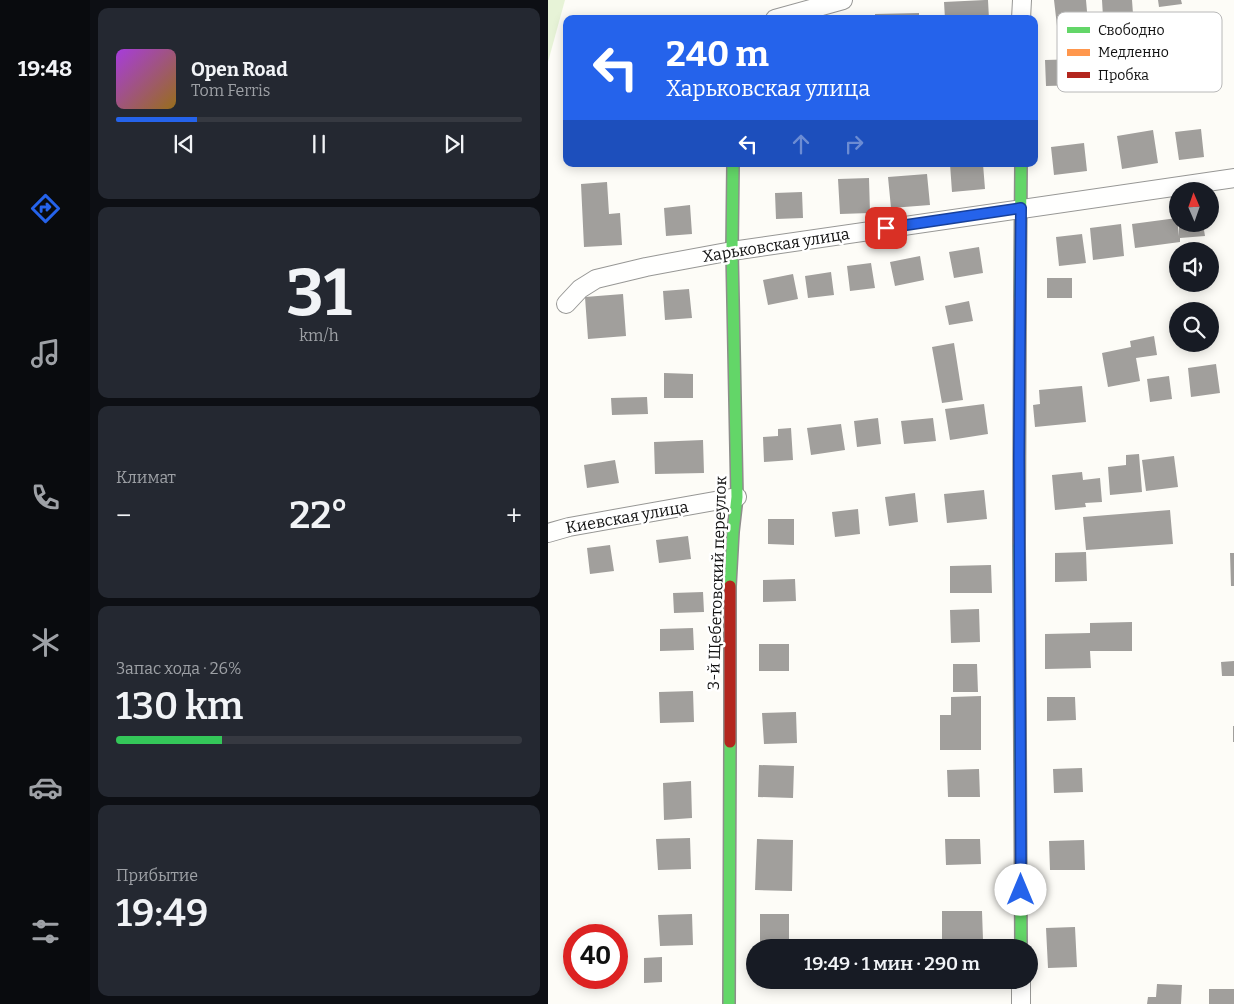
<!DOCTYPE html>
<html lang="ru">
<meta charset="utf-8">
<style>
:root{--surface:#171b24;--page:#242831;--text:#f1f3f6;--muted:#9ea1a6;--line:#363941;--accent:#2563eb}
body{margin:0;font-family:Bitter,serif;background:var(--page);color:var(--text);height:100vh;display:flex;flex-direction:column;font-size:19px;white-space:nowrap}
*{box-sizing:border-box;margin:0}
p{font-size:16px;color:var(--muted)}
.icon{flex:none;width:28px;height:28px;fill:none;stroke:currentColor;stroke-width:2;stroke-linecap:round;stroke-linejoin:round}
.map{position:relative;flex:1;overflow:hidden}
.side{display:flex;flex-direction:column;gap:8px;padding:8px;background:#0d0f14;width:458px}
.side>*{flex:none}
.hud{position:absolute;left:15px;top:15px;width:475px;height:152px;border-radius:10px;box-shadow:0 2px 12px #0003;background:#2563eb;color:#fff;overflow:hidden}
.needle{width:32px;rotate:358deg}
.buttons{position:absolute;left:621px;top:182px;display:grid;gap:10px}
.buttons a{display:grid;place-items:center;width:50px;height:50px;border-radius:50%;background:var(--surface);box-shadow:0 2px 12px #0003;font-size:25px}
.speed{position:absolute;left:15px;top:924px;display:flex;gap:10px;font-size:25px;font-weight:700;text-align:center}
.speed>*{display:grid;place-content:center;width:65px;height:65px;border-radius:50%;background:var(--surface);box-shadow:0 2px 12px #0003;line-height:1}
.speed .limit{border:8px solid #d22;background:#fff;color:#111}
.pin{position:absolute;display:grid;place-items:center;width:42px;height:42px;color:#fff;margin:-21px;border-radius:10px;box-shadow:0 2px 8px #0006}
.me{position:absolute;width:55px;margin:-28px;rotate:0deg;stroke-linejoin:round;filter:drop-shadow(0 0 4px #0008)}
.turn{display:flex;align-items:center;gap:18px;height:105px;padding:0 20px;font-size:22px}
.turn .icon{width:65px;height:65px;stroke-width:2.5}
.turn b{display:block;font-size:35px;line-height:42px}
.lanes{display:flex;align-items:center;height:48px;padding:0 20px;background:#0003;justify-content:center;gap:25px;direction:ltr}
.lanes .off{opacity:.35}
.big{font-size:38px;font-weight:600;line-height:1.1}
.side .card{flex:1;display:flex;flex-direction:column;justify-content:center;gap:8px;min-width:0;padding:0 18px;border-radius:10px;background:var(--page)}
.side .dial{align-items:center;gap:0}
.dial b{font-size:65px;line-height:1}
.song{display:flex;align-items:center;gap:15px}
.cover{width:60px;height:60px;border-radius:8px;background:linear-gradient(135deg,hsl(280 70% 55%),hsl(40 70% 35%))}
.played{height:5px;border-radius:2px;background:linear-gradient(90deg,var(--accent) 20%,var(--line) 20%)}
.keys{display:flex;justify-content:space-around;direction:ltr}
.heat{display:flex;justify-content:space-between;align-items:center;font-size:28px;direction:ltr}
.charge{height:8px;border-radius:4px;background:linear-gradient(90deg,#34c759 26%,var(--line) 0)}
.trip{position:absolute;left:198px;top:939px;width:292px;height:50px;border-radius:25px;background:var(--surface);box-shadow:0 2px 12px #0003;font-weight:600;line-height:50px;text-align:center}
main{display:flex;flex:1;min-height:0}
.tabs{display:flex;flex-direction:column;width:90px;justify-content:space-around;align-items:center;background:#090b0e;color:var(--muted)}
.tabs .icon{width:35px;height:35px}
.tabs .active{color:var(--accent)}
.tabs b{font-size:22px;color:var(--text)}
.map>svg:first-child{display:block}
</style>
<main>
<nav class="tabs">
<b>19:48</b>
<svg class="icon active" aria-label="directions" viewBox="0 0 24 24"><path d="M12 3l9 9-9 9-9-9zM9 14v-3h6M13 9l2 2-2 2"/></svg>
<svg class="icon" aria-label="music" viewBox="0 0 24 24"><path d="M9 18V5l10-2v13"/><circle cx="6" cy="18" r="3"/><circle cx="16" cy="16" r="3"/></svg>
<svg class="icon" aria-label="phone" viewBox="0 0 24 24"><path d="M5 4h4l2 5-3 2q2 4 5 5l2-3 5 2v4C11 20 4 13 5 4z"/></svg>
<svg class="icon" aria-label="climate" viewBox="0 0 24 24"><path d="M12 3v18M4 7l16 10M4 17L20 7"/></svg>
<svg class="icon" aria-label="car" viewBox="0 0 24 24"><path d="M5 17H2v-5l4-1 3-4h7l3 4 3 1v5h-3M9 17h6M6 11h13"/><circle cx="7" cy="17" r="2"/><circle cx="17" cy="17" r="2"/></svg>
<svg class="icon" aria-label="filters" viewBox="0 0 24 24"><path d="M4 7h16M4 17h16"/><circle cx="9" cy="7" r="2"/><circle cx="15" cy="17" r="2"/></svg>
</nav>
<section class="side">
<div class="card">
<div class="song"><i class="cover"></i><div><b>Open Road</b><p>Tom Ferris</p></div></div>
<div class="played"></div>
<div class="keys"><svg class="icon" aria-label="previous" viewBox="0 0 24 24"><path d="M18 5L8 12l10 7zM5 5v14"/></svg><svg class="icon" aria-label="pause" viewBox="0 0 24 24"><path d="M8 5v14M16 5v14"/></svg><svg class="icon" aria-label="next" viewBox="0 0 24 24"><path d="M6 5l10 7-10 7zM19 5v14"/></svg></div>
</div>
<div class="card dial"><b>31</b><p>km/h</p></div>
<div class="card"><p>Климат</p>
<div class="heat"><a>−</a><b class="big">22°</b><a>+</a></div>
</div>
<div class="card"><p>Запас хода · 26%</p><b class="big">130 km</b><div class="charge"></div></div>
<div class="card"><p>Прибытие</p><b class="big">19:49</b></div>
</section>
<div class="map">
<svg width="687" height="1004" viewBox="0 0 687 1004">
<rect width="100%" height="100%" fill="#fdfcf7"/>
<path fill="#e7f3d7" d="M 0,0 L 17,0 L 0,62 Z"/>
<path fill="#a19f9c" d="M 437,0 L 440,0 L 441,19 L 397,19 L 396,2 Z
M 506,0 L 538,0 L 540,23 L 509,26 Z
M 554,0 L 584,0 L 585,14 L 555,17 Z
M 610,0 L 633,0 L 634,4 L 611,7 Z
M 371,13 L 371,19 L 327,19 L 327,14 Z
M 533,59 L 534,85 L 498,86 L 497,60 Z
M 653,129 L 656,157 L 631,160 L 627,132 Z
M 605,130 L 610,163 L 574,169 L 569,136 Z
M 536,143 L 539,171 L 506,175 L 503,147 Z
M 402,164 L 435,164 L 437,189 L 404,192 Z
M 379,174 L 382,205 L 343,208 L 340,177 Z
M 321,178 L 322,213 L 292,214 L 290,179 Z
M 59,182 L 61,214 L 72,213 L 74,245 L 36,247 L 33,184 Z
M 254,192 L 255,218 L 228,219 L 227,193 Z
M 142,205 L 144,234 L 118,236 L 116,208 Z
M 629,218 L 631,236 L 631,224 L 655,224 L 657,236 L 632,238 L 632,242 L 587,248 L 584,224 Z
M 573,224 L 576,256 L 545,260 L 542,228 Z
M 534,234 L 538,263 L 511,266 L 508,237 Z
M 431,247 L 435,273 L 406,278 L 401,252 Z
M 372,256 L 376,280 L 347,286 L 342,262 Z
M 323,263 L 327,288 L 302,291 L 299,266 Z
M 283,272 L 286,295 L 260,298 L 257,276 Z
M 245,274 L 250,299 L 220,305 L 215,280 Z
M 499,278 L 524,278 L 524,298 L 499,298 Z
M 141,289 L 144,318 L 117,320 L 115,291 Z
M 75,294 L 78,336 L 40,339 L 37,297 Z
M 421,301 L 425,321 L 401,325 L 397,306 Z
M 606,336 L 609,355 L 588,358 L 592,381 L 560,387 L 554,353 L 583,347 L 582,341 Z
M 406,343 L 415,400 L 394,403 L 384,347 Z
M 668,364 L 672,393 L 643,397 L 640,368 Z
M 116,373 L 145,374 L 145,398 L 116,398 Z
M 621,376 L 624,399 L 602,402 L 599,379 Z
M 534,386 L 538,422 L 487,427 L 485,405 L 492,404 L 491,390 Z
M 99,397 L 100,414 L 64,415 L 63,398 Z
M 436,404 L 440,434 L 402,440 L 397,409 Z
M 330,418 L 333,444 L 309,447 L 306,421 Z
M 385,418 L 388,441 L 356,444 L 353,421 Z
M 293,424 L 297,450 L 263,455 L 259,428 Z
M 243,428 L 245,460 L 216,462 L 215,437 L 230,436 L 230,429 Z
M 155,440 L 156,473 L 107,474 L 106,442 Z
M 591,454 L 594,492 L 562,495 L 560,467 L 578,465 L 578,455 Z
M 626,456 L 630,487 L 598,491 L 594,460 Z
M 67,460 L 71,483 L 39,488 L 36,465 Z
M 534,472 L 535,480 L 552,478 L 554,502 L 537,503 L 538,507 L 507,510 L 504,475 Z
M 436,490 L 439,519 L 399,523 L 396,494 Z
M 367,493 L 370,522 L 341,526 L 337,497 Z
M 310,509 L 312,534 L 287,537 L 284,512 Z
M 622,510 L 625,544 L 538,550 L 535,517 Z
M 220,519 L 246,519 L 246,545 L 220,544 Z
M 140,536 L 143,559 L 111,563 L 108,540 Z
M 62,545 L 66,571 L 42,574 L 39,548 Z
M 538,552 L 539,581 L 507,582 L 507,553 Z
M 682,553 L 687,553 L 687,586 L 683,586 Z
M 443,565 L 444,593 L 402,593 L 402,566 Z
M 247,579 L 248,601 L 215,602 L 215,580 Z
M 155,592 L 156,612 L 126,613 L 125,593 Z
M 431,609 L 432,642 L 403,643 L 402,610 Z
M 584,622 L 584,651 L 542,651 L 543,668 L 497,669 L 497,634 L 542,633 L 542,623 Z
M 145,628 L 146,650 L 112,651 L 112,629 Z
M 211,644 L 241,644 L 241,671 L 211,671 Z
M 687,661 L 687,676 L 674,676 L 673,662 Z
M 405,664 L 429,664 L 430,692 L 405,692 Z
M 145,691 L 146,722 L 112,723 L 111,692 Z
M 433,696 L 433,750 L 392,750 L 392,715 L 403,715 L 403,697 Z
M 499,697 L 527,697 L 528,720 L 499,721 Z
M 248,712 L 249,743 L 216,744 L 214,713 Z
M 685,726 L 687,726 L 687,742 L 685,742 Z
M 211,765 L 246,766 L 245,798 L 210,797 Z
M 534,768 L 535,792 L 506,793 L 505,769 Z
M 431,769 L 432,797 L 400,797 L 399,770 Z
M 143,781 L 144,818 L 116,820 L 115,783 Z
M 142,838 L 143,869 L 110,870 L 108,839 Z
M 209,839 L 245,840 L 244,891 L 207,890 Z
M 397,839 L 432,839 L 433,864 L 398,865 Z
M 536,840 L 537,870 L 502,870 L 501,841 Z
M 394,911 L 434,911 L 435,940 L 394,941 Z
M 144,914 L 145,945 L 112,946 L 110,915 Z
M 212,914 L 241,914 L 241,948 L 212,948 Z
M 527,927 L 529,967 L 500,968 L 498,928 Z
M 114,957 L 114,982 L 96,983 L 96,958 Z
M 609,984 L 634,985 L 633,1004 L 599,1004 L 600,997 L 608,997 Z
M 661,989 L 687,989 L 687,1004 L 661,1004 Z"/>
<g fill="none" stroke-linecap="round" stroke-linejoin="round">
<g stroke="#979795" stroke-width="20">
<path id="street" d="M 227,19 L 295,0
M 473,19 L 474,0
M 18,304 L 32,289 L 48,279 L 98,267 L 184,251 L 687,178
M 0,533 L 21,527 L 189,497
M 473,980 L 473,1004"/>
</g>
<g stroke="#8e8d8b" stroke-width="14">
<path id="fast" d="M 472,298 L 473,164
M 471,543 L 473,948
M 182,586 L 185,532 L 189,497 L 184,251 L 185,164
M 181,1004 L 182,742"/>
</g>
<g stroke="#8e8d8b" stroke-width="14">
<path id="slow" d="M 471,543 L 472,298"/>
</g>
<g stroke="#8e8d8b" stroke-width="14">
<path id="jam" d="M 182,742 L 182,586"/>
</g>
<use href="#street" stroke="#fffffe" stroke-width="18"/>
<use href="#fast" stroke="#63d668" stroke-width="11"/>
<use href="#slow" stroke="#ff974d" stroke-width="11"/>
<use href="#jam" stroke="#b3261e" stroke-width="11"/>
</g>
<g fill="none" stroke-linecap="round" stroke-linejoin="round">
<g stroke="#184099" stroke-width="12">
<path id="route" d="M 338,228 L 473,208 L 471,457 L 473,890"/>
</g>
<use href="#route" stroke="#2563eb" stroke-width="9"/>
</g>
<g text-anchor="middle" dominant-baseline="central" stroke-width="5" stroke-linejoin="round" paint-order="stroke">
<g font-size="16" fill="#111" stroke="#fff">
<text transform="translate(228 245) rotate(-9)">Харьковская улица</text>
<text transform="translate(79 517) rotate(-10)">Киевская улица</text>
<text transform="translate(169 583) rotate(-88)">3-й Щебетовский переулок</text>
</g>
</g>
<rect x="509" y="12" width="165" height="80" rx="8" fill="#fff" stroke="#b8b8b8" stroke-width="1"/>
<rect x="519" y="27" width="23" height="6" fill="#63d668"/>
<rect x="519" y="49" width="23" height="7" fill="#ff974d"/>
<rect x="519" y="72" width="23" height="6" fill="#b3261e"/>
<g font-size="14" fill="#111">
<text x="550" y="35">Свободно</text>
<text x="550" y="57">Медленно</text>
<text x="550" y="80">Пробка</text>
</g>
</svg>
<div class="buttons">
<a><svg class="needle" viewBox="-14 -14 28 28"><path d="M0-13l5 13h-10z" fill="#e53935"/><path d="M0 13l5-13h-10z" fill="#9ea1a6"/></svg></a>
<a><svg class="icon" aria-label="sound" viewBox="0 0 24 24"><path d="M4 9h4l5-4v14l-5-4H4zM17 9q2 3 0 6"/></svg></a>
<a><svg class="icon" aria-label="search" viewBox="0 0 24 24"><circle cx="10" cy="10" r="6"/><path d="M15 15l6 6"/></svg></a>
</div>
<div class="speed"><div class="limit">40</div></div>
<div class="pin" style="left:338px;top:228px;background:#d93025"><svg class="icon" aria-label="arrive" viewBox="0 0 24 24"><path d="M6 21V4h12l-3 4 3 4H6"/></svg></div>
<svg class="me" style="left:473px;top:890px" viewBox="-20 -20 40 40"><circle r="19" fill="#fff"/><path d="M0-13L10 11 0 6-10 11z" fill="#2563eb"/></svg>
<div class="trip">19:49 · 1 мин · 290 m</div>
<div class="hud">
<div class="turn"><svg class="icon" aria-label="left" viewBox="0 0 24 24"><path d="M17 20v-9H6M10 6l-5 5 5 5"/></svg><div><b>240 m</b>Харьковская улица</div></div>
<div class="lanes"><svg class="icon" aria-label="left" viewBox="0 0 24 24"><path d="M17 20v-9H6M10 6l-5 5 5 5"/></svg><svg class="icon off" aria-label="ahead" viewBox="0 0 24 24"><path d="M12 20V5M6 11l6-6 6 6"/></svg><svg class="icon off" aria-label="right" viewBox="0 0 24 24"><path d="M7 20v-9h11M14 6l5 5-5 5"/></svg></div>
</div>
</div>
</main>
